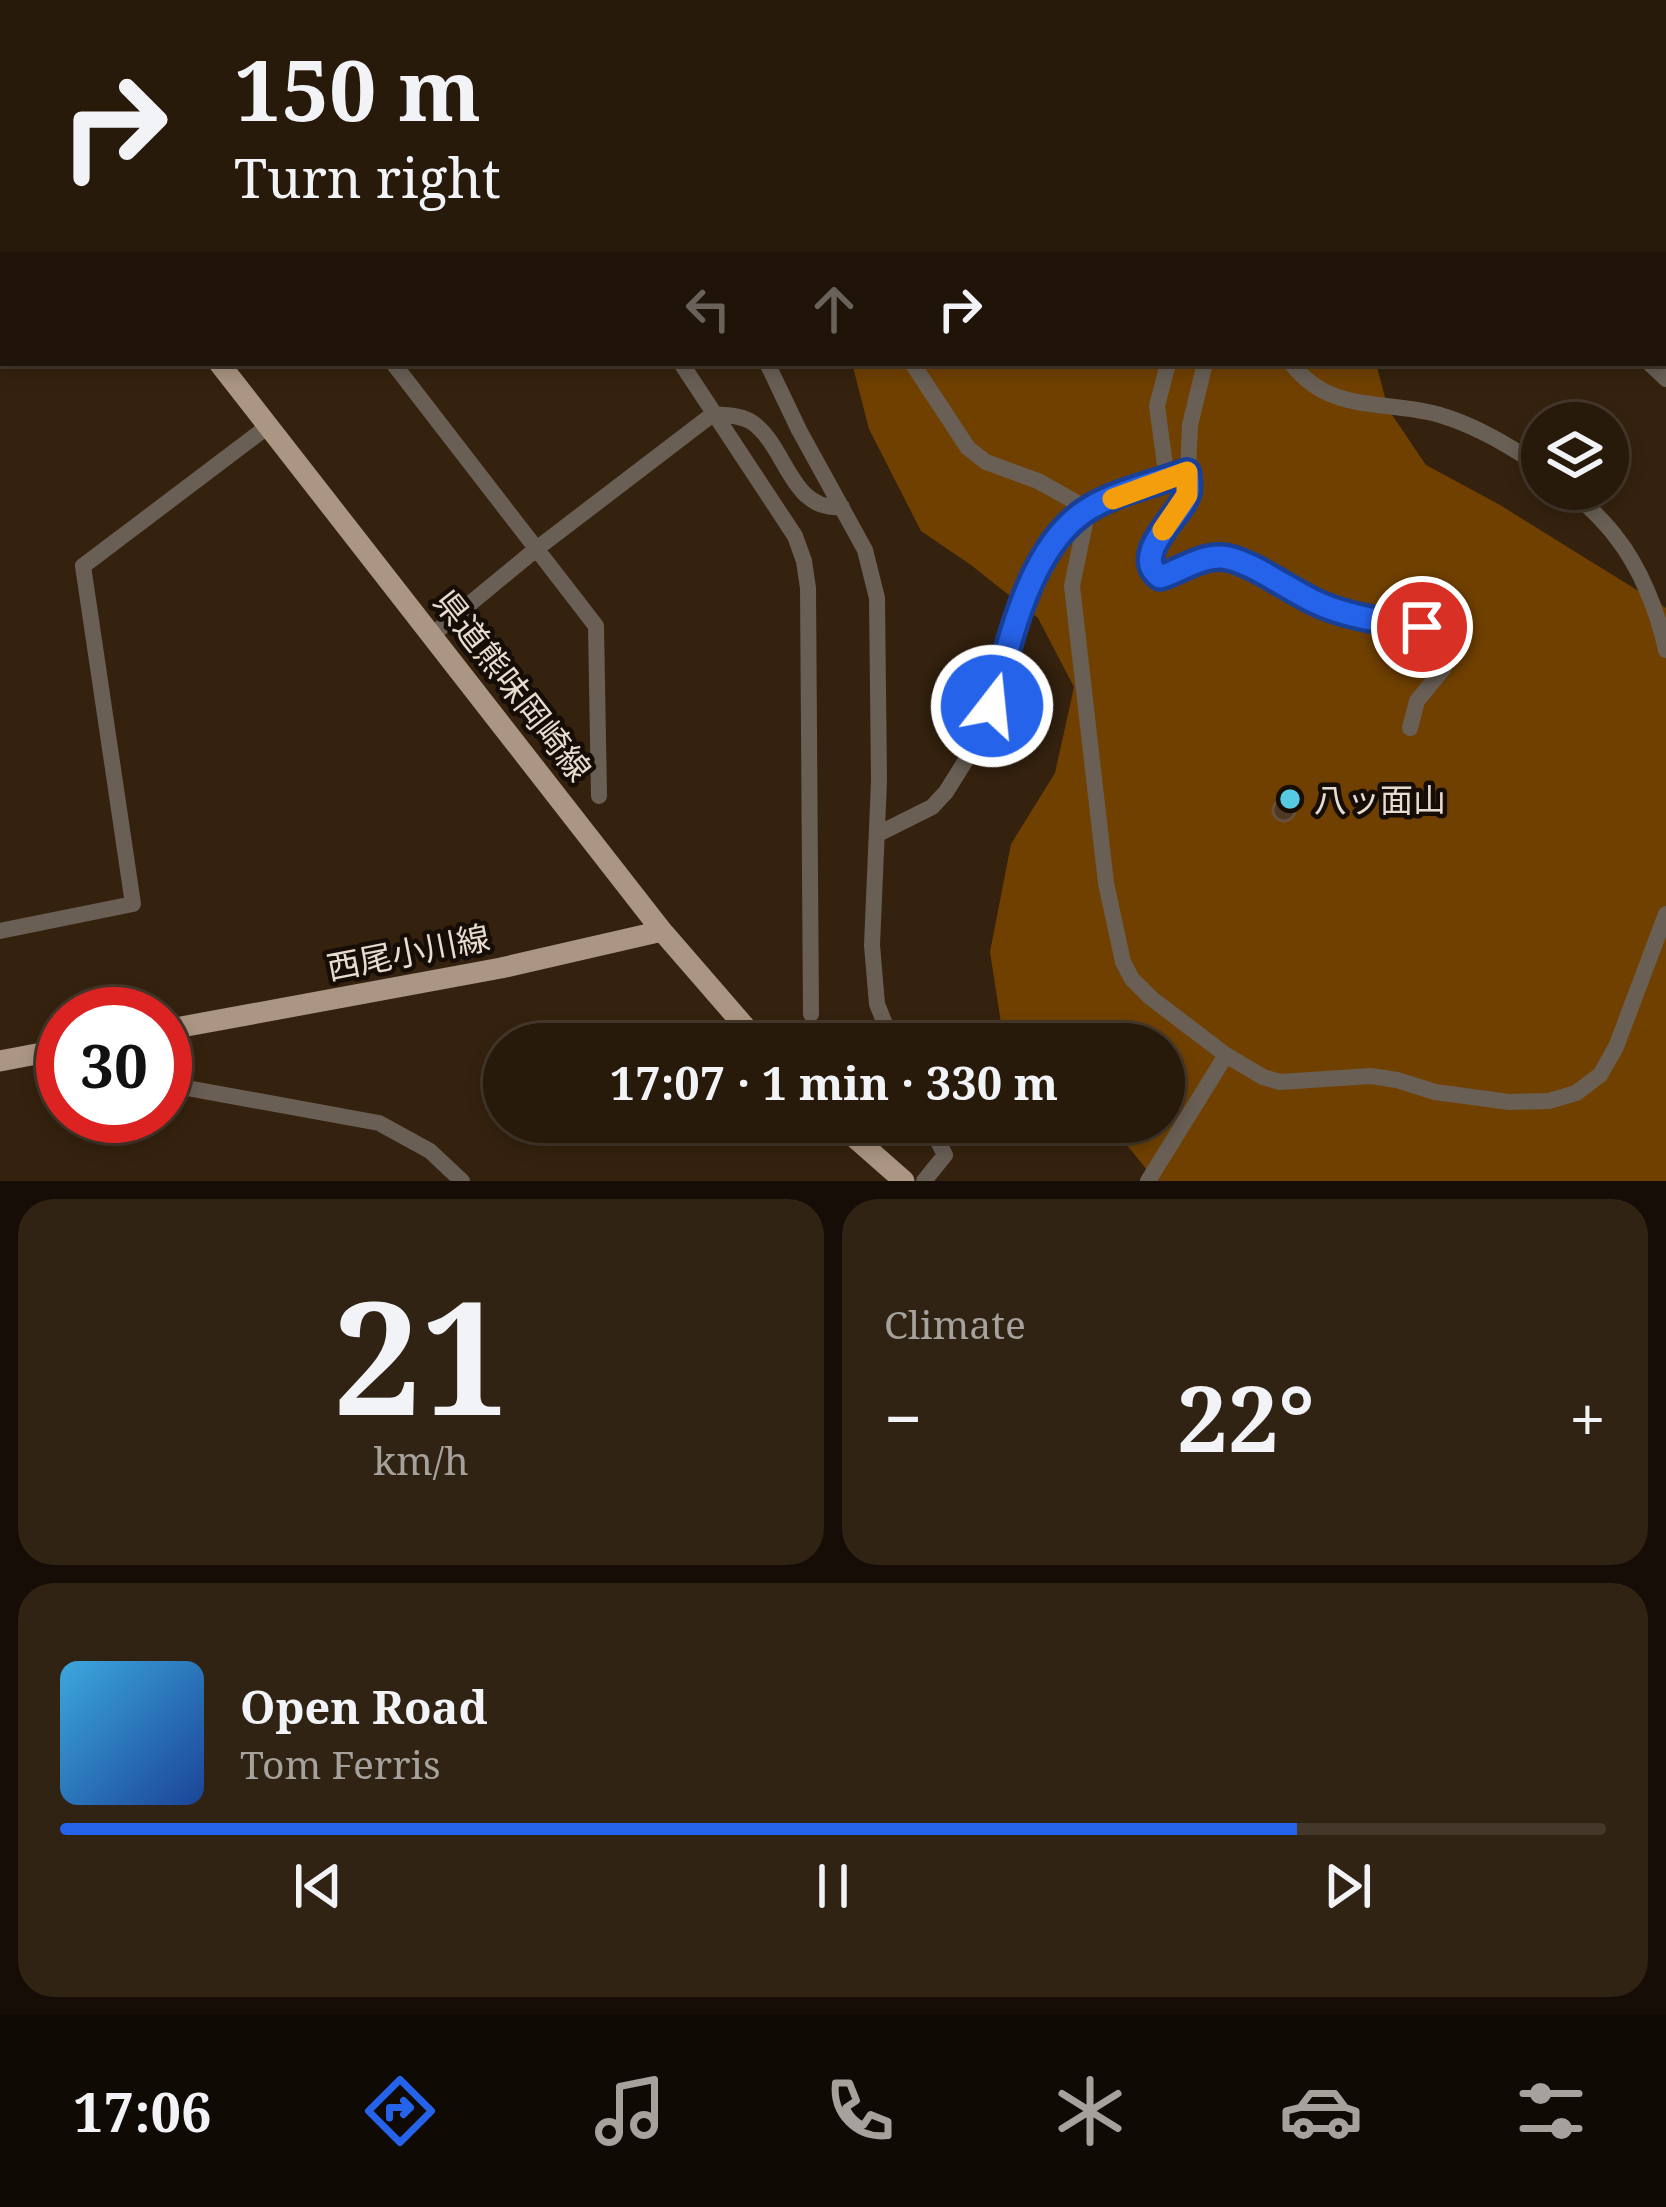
<!DOCTYPE html>
<meta charset="utf-8">
<style>
:root{--surface:#281a0a;--page:#302313;--text:#f1f3f6;--muted:#a5a19c;--line:#44382b;--accent:#2563eb}
body{margin:0;font-family:"Noto Serif","Noto Sans JP",serif;background:var(--page);color:var(--text);height:100vh;display:flex;flex-direction:column;font-size:45px;white-space:nowrap}
*{box-sizing:border-box;margin:0}
p{font-size:39px;color:var(--muted)}
.icon{flex:none;width:66px;height:66px;fill:none;stroke:currentColor;stroke-width:2;stroke-linecap:round;stroke-linejoin:round}
.map{position:relative;height:1181px;overflow:hidden}
.panel{display:flex;flex-direction:column;gap:18px;padding:18px;background:#160e06;flex:1}
.panel>*{flex:none}
.top-card{position:absolute;left:0px;top:0px;width:1668px;height:366px;box-shadow:0 6px 18px #0003,0 0 0 3px var(--line);background:#281a0a;color:var(--text);overflow:hidden}
.controls{position:absolute;left:1521px;top:402px;display:grid;gap:24px}
.controls a{display:grid;place-items:center;width:108px;height:108px;border-radius:50%;background:var(--surface);box-shadow:0 6px 18px #0003,0 0 0 3px var(--line);font-size:60px}
.speed{position:absolute;left:36px;top:987px;display:flex;gap:24px;font-size:60px;font-weight:700;text-align:center}
.speed>*{display:grid;place-content:center;width:156px;height:156px;border-radius:50%;background:var(--surface);box-shadow:0 6px 18px #0003,0 0 0 3px var(--line);line-height:1}
.speed .limit{border:18px solid #d22;background:#fff;color:#111}
.pin{position:absolute;display:grid;place-items:center;width:102px;height:102px;color:#fff;margin:-51px;border:6px solid #fff;border-radius:50%;box-shadow:0 3px 12px #0007}
.me{position:absolute;width:132px;margin:-66px;rotate:16deg;stroke-linejoin:round;filter:drop-shadow(0 0 9px #0008)}
.turn{display:flex;align-items:center;gap:42px;height:252px;padding:0 36px;font-size:54px}
.turn .icon{width:156px;height:156px;stroke-width:2.5}
.turn b{display:block;font-size:84px;line-height:102px}
.lanes{display:flex;align-items:center;height:114px;padding:0 36px;background:#0003;justify-content:center;gap:60px;direction:ltr}
.lanes .off{opacity:.35}
.big{font-size:90px;font-weight:700;line-height:1.1}
.panel .tile{flex:1;display:flex;flex-direction:column;justify-content:center;gap:18px;min-width:0;padding:0 42px;border-radius:36px;background:var(--page)}
.panel .dial{align-items:center;gap:0}
.dial b{font-size:156px;line-height:1}
.song{display:flex;align-items:center;gap:36px}
.cover{width:144px;height:144px;border-radius:18px;background:linear-gradient(135deg,hsl(200 70% 55%),hsl(220 70% 35%))}
.played{height:12px;border-radius:6px;background:linear-gradient(90deg,var(--accent) 80%,var(--line) 80%)}
.keys{display:flex;justify-content:space-around;direction:ltr}
.heat{display:flex;justify-content:space-between;align-items:center;font-size:66px;direction:ltr}
.panel .tiles{flex:1;display:grid;gap:18px;grid-template-columns:1fr 1fr}
.tile:last-child{grid-column:span 2}
.trip{position:absolute;left:483px;top:1023px;width:702px;height:120px;border-radius:60px;background:var(--surface);box-shadow:0 6px 18px #0003,0 0 0 3px var(--line);font-weight:700;line-height:120px;text-align:center}
.tabs{display:flex;height:192px;justify-content:space-around;align-items:center;background:#100a04;color:var(--muted)}
.tabs .icon{width:84px;height:84px}
.tabs .active{color:var(--accent)}
.tabs b{font-size:54px;color:var(--text)}
.map>svg:first-child{display:block}
</style>
<div class="map">
<svg width="1666" height="1181" viewBox="0 0 1666 1181">
<rect width="100%" height="100%" fill="#35220e"/>
<path fill="#704000" d="M 852,363 L 1376,363 L 1388,409 L 1426,465 L 1500,505 L 1666,608 L 1666,1181 L 1156,1181 L 1108,1122 L 1164,1122 L 1164,1044 L 1017,1044 L 1001,1023 L 990,952 L 1011,844 L 1055,773 L 1074,687 L 1038,618 L 971,565 L 921,531 L 869,429 Z"/>
<path fill="#4e3925" stroke="#66503b" stroke-width="3" d="M1273 810a11 11 0 1 1 22 0a11 11 0 1 1-22 0Z"/>
<g fill="none" stroke-linecap="round" stroke-linejoin="round">
<path stroke="#695f55" stroke-width="16" d="M 1,0 L 3,4
M 113,0 L 115,3
M 267,0 L 269,3
M 1280,0 L 1281,3
M 1402,0 L 1403,3
M 773,3 L 775,0
M 0,146 L 3,144
M 393,363 L 596,626 L 599,796
M 681,363 L 795,536 L 804,561 L 808,588 L 811,1014
M 767,363 L 799,430 L 865,550 L 877,598 L 879,781 L 872,945 L 877,1004 L 893,1044
M 912,363 L 968,448 L 986,462 L 1038,481 L 1088,509
M 1205,363 L 1190,425 L 1187,495 L 1157,539 L 1150,558 L 1151,570 L 1160,577 L 1202,560 L 1226,557 L 1320,605 L 1366,618 L 1431,631 L 1443,641 L 1446,659 L 1444,668 L 1417,701 L 1410,728
M 1291,363 C 1331,415 1384,399 1440,415 C 1477,426 1509,446 1542,467
M 1649,363 L 1666,379
M 1167,480 L 1157,406 L 1168,363
M 1570,489 C 1585,504 1603,519 1616,537 C 1640,567 1658,612 1666,650
M 1088,509 L 1072,586 L 1106,883 L 1123,962 L 1132,979 L 1151,998 L 1226,1055 L 1263,1077 L 1280,1082 L 1371,1076 L 1397,1080 L 1435,1092 L 1509,1102 L 1549,1101 L 1576,1093 L 1600,1075 L 1616,1047 L 1666,914
M 432,635 L 535,550 L 713,414 C 725,415 739,415 750,421 C 787,444 789,512 842,507
M 878,834 L 932,807 L 946,792 L 971,752 L 992,706 L 1029,583 L 1058,538 L 1088,509 L 1187,472
M 0,931 L 133,904 L 83,566 L 267,427
M 165,1084 L 379,1123 L 430,1151 L 462,1181
M 924,1181 L 945,1155 L 928,1122
M 1148,1181 L 1226,1055"/>
<path stroke="#ab9683" stroke-width="21" d="M 0,70 L 3,74
M 219,363 L 662,931 L 760,1044
M 165,1030 L 501,968 L 662,931
M 0,1061 L 63,1049
M 837,1122 L 904,1181"/>
<path stroke="#c5ac95" stroke-width="24" d="M 155,3 L 160,0
M 200,3 L 205,0
M 0,94 L 3,92
M 0,120 L 3,118"/>
</g>
<g fill="none" stroke-linecap="round" stroke-linejoin="round">
<g stroke="#184099" stroke-width="30">
<path id="route" d="M 992,706 C 1010,642 1029,544 1090,508 C 1119,491 1156,483 1187,472 C 1188,476 1189,487 1188,492 C 1183,514 1129,554 1160,577 C 1180,571 1200,556 1221,557 C 1248,558 1294,594 1322,605 C 1353,618 1388,622 1422,627"/>
</g>
<use href="#route" stroke="#2563eb" stroke-width="21"/>
<path stroke="#f59e0b" stroke-width="21" d="M 1113,499 L 1187,472 L 1187,495 L 1163,530"/>
</g>
<circle fill="#57c9e2" stroke="#160e06" stroke-width="4.5" cx="1290" cy="799" r="12"/>
<g text-anchor="middle" dominant-baseline="central" stroke-width="9" stroke-linejoin="round" paint-order="stroke">
<g font-size="33" fill="#e8dbcf" stroke="#160e06">
<text transform="translate(513 685) rotate(52)">県道熊味岡崎線</text>
<text transform="translate(408 952) rotate(-11)">西尾小川線</text>
</g>
<g font-size="33" fill="#e8dbcf" stroke="#160e06" text-anchor="start">
<text x="1314" y="799">八ッ面山</text>
</g>
</g>
</svg>
<div class="controls">
<a><svg class="icon" aria-label="layers" viewBox="0 0 24 24"><path d="M12 4l9 5-9 5-9-5zM3 14l9 5 9-5"/></svg></a>
</div>
<div class="speed"><div class="limit">30</div></div>
<div class="pin" style="left:1422px;top:627px;background:#d93025"><svg class="icon" aria-label="arrive" viewBox="0 0 24 24"><path d="M6 21V4h12l-3 4 3 4H6"/></svg></div>
<svg class="me" style="left:992px;top:706px" viewBox="-20 -20 40 40"><circle r="17" fill="#2563eb" stroke="#fff" stroke-width="3"/><path d="M0-11L8 9 0 5-8 9z" fill="#fff"/></svg>
<div class="trip">17:07 · 1 min · 330 m</div>
<div class="top-card">
<div class="turn"><svg class="icon" aria-label="right" viewBox="0 0 24 24"><path d="M7 20v-9h11M14 6l5 5-5 5"/></svg><div><b>150 m</b>Turn right</div></div>
<div class="lanes"><svg class="icon off" aria-label="left" viewBox="0 0 24 24"><path d="M17 20v-9H6M10 6l-5 5 5 5"/></svg><svg class="icon off" aria-label="ahead" viewBox="0 0 24 24"><path d="M12 20V5M6 11l6-6 6 6"/></svg><svg class="icon" aria-label="right" viewBox="0 0 24 24"><path d="M7 20v-9h11M14 6l5 5-5 5"/></svg></div>
</div>
</div>
<section class="panel">
<div class="tiles">
<div class="tile dial"><b>21</b><p>km/h</p></div>
<div class="tile"><p>Climate</p>
<div class="heat"><a>−</a><b class="big">22°</b><a>+</a></div>
</div>
<div class="tile">
<div class="song"><i class="cover"></i><div><b>Open Road</b><p>Tom Ferris</p></div></div>
<div class="played"></div>
<div class="keys"><svg class="icon" aria-label="previous" viewBox="0 0 24 24"><path d="M18 5L8 12l10 7zM5 5v14"/></svg><svg class="icon" aria-label="pause" viewBox="0 0 24 24"><path d="M8 5v14M16 5v14"/></svg><svg class="icon" aria-label="next" viewBox="0 0 24 24"><path d="M6 5l10 7-10 7zM19 5v14"/></svg></div>
</div>
</div>
</section>
<nav class="tabs">
<b>17:06</b>
<svg class="icon active" aria-label="directions" viewBox="0 0 24 24"><path d="M12 3l9 9-9 9-9-9zM9 14v-3h6M13 9l2 2-2 2"/></svg>
<svg class="icon" aria-label="music" viewBox="0 0 24 24"><path d="M9 18V5l10-2v13"/><circle cx="6" cy="18" r="3"/><circle cx="16" cy="16" r="3"/></svg>
<svg class="icon" aria-label="phone" viewBox="0 0 24 24"><path d="M5 4h4l2 5-3 2q2 4 5 5l2-3 5 2v4C11 20 4 13 5 4z"/></svg>
<svg class="icon" aria-label="climate" viewBox="0 0 24 24"><path d="M12 3v18M4 7l16 10M4 17L20 7"/></svg>
<svg class="icon" aria-label="car" viewBox="0 0 24 24"><path d="M5 17H2v-5l4-1 3-4h7l3 4 3 1v5h-3M9 17h6M6 11h13"/><circle cx="7" cy="17" r="2"/><circle cx="17" cy="17" r="2"/></svg>
<svg class="icon" aria-label="filters" viewBox="0 0 24 24"><path d="M4 7h16M4 17h16"/><circle cx="9" cy="7" r="2"/><circle cx="15" cy="17" r="2"/></svg>
</nav>
